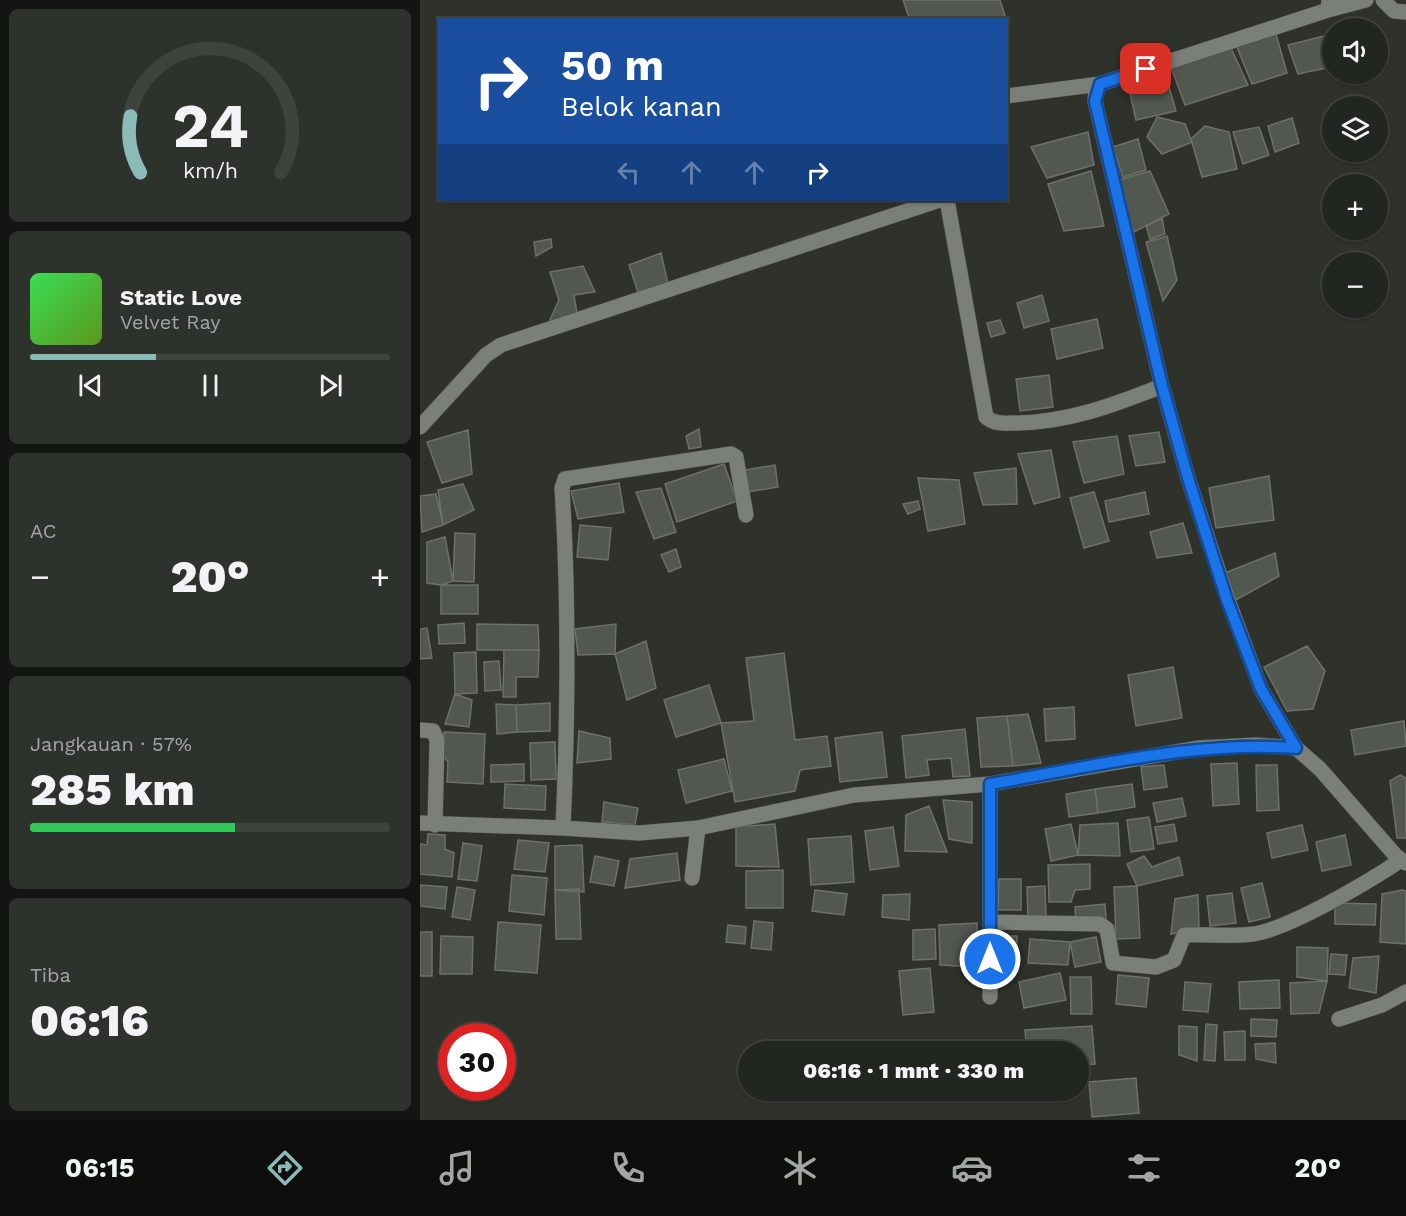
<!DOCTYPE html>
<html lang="id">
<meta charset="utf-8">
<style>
:root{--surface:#222620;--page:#2e322d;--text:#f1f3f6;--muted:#a2a5a5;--line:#3f433e;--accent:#8bbbb9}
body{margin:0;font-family:"Work Sans",sans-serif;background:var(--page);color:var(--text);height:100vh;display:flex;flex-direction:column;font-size:22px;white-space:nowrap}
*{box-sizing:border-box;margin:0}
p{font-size:20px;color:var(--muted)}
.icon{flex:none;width:33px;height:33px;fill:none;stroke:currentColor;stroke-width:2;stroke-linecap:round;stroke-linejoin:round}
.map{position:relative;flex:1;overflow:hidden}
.side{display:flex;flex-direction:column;gap:9px;padding:9px;background:#131512;width:420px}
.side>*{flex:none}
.top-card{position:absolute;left:18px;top:18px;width:570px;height:183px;border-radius:0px;box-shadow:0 2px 4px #0004,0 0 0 2px var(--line);background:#1a4fa0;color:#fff;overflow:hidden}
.controls{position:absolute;left:902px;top:18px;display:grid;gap:12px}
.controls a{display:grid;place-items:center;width:66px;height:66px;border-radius:50%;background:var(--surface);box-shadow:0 2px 4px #0004,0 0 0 2px var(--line);font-size:30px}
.speed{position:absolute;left:18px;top:1023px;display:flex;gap:12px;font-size:30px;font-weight:700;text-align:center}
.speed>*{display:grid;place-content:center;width:78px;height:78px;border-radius:50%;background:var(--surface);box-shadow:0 2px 4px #0004,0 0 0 2px var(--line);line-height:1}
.speed .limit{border:9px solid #d22;background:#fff;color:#111}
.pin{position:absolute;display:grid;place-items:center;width:51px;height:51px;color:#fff;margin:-26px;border-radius:12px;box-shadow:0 3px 9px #0006}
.me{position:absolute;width:66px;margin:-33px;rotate:0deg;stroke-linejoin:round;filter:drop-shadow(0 0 4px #0008)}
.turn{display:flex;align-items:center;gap:21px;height:126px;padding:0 24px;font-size:27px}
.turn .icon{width:78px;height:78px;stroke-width:2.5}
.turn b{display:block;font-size:42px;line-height:51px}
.lanes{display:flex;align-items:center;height:57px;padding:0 24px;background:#0003;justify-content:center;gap:30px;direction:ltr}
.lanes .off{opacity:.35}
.big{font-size:45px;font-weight:800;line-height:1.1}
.side .tile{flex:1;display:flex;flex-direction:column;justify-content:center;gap:9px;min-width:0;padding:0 21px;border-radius:9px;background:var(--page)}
.side .dial{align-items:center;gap:0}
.dial svg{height:156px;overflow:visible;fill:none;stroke:var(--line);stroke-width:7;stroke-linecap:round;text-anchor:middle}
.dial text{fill:var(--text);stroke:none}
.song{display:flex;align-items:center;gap:18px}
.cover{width:72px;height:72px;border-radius:9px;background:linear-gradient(135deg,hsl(130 70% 55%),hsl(90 70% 35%))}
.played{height:6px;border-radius:3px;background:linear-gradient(90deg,var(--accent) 35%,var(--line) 35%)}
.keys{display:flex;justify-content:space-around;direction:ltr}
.heat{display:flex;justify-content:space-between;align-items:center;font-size:33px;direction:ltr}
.charge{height:9px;border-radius:4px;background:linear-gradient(90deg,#34c759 57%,var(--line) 0)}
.trip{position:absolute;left:318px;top:1041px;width:351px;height:60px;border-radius:30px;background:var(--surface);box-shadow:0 2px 4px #0004,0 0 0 2px var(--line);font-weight:800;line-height:60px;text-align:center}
.tabs{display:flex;height:96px;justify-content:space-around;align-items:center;background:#0e0f0d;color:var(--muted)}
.tabs .icon{width:42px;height:42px}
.tabs .selected{color:var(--accent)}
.tabs b{font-size:27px;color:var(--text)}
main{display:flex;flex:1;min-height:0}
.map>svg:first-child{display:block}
</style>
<main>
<section class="side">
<div class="tile dial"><svg viewBox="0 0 100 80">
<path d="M14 69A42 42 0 1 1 86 69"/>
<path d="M14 69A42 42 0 0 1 9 40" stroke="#8bbbb9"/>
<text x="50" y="56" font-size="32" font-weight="700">24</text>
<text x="50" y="72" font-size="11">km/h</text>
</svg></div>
<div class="tile">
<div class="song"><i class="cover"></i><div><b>Static Love</b><p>Velvet Ray</p></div></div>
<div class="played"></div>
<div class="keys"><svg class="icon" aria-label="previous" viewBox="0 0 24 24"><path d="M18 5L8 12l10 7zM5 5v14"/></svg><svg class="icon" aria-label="pause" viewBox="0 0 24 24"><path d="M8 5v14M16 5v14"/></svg><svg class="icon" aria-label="next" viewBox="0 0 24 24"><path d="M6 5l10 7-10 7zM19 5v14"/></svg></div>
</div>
<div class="tile"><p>AC</p>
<div class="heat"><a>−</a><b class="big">20°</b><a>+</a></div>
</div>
<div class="tile"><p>Jangkauan · 57%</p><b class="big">285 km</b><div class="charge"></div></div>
<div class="tile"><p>Tiba</p><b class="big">06:16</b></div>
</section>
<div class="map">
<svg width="986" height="1120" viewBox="0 0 986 1120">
<rect width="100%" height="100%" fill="#2e322b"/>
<path fill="#525750" stroke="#6c7169" stroke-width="1.5" d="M 483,0 L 580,0 L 585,16 L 571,20 L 490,20 Z
M 856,34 L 867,73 L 832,84 L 816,45 Z
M 912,34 L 912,67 L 878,74 L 868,45 Z
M 811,48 L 828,85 L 765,105 L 751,67 Z
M 747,80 L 756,111 L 716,120 L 709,89 Z
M 737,117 L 765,124 L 772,142 L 742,154 L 727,137 Z
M 872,118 L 879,143 L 855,152 L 848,126 Z
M 785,126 L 809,132 L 817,169 L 782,177 L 771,139 Z
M 839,127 L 849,155 L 823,164 L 813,132 Z
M 668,132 L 674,165 L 627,178 L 611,147 Z
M 718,139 L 726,170 L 703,177 L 693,147 Z
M 671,171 L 684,226 L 644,231 L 628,184 Z
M 730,171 L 749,214 L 714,232 L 696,181 Z
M 742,218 L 745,234 L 730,239 L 726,226 Z
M 747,236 L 757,280 L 743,301 L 726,242 Z
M 131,239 L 132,247 L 116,256 L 114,242 Z
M 241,253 L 248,284 L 218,292 L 209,265 Z
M 163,266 L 175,292 L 154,295 L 157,313 L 129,322 L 139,300 L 130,272 Z
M 622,295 L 629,321 L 604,328 L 597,303 Z
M 677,319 L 683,348 L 637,359 L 631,329 Z
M 580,320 L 585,333 L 571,337 L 567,323 Z
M 629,375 L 633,407 L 600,411 L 596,379 Z
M 279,429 L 281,447 L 269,449 L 266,436 Z
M 48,430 L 52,474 L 22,483 L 7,442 Z
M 739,432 L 745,462 L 716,466 L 709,436 Z
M 697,436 L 704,474 L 664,483 L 653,442 Z
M 631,450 L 640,497 L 614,504 L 598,454 Z
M 304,464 L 317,501 L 257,522 L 245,484 Z
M 355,465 L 358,487 L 328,492 L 325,470 Z
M 596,468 L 597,504 L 563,505 L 554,473 Z
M 849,476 L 854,520 L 796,528 L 789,488 Z
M 498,478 L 539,480 L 545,524 L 508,531 Z
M 199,483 L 204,512 L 158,519 L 151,491 Z
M 43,484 L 54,510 L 23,525 L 18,490 Z
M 241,488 L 256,532 L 234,539 L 216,492 Z
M 674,492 L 689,541 L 664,548 L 650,498 Z
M 725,492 L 729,514 L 689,522 L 685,501 Z
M 16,494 L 23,525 L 2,532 L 0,496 Z
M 498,501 L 500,509 L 488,514 L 483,504 Z
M 763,523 L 772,553 L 737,558 L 730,532 Z
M 160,525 L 191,528 L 188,560 L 157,557 Z
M 35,533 L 55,534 L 54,582 L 33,581 Z
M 25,537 L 33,581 L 21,585 L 7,583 L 7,542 Z
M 256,549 L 261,567 L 249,572 L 241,555 Z
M 855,553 L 859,576 L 816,600 L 805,573 Z
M 21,585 L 58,585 L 58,614 L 21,614 Z
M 44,623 L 45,643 L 19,644 L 18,625 Z
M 57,624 L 118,625 L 119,650 L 57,650 Z
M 196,624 L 195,654 L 158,655 L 155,629 Z
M 7,628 L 12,658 L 0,659 L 0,629 Z
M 226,641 L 236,688 L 207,700 L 195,654 Z
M 887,646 L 905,671 L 893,709 L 867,711 L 844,667 Z
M 84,650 L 119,650 L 118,677 L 96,677 L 96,697 L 83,697 Z
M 56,652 L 57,693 L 35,694 L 34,653 Z
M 364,653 L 375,740 L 407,736 L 411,766 L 380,770 L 375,791 L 315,802 L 301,723 L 334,721 L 326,658 Z
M 79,661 L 81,690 L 65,691 L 64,662 Z
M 753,667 L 762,718 L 716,726 L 708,675 Z
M 289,685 L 301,723 L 256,737 L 244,700 Z
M 35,694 L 52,700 L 49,727 L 25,724 Z
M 130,703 L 130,731 L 97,732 L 96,705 Z
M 76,704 L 96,705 L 97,732 L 77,734 Z
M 654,707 L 655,739 L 626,741 L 624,709 Z
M 608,714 L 621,763 L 593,766 L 587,716 Z
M 587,716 L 593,766 L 561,767 L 557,718 Z
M 984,721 L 986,746 L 935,755 L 931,730 Z
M 545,729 L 550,776 L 533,777 L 531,758 L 507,760 L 509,775 L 486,778 L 482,736 Z
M 159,731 L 190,738 L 191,759 L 157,763 Z
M 24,732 L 65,734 L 63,784 L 27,782 L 28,762 L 23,756 Z
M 462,732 L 467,777 L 420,782 L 415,738 Z
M 135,742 L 136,779 L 111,780 L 110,743 Z
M 304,759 L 312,791 L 266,803 L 258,770 Z
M 817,763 L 819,804 L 793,806 L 791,764 Z
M 104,764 L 104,781 L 71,782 L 71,765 Z
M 744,765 L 747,787 L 724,790 L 721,767 Z
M 836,765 L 857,765 L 859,810 L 837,811 Z
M 980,775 L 986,778 L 986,838 L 977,838 L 970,781 Z
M 85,784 L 126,786 L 125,810 L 84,808 Z
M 712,784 L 715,807 L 678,813 L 675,789 Z
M 675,789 L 678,813 L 649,817 L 646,794 Z
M 762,798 L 766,816 L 737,822 L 733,803 Z
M 523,800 L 552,802 L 552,843 L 529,839 Z
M 184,802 L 218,808 L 215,825 L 182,822 Z
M 509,806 L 527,852 L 485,851 L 486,815 Z
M 729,817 L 734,849 L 711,852 L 707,820 Z
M 698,823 L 700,856 L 658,855 L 660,825 Z
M 355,824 L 359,867 L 316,866 L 316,827 Z
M 651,824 L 658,855 L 631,861 L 625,829 Z
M 754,824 L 757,841 L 738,844 L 735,827 Z
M 882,825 L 888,850 L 852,858 L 847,833 Z
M 473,827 L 479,866 L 450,870 L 445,831 Z
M 8,834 L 25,835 L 25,849 L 34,853 L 32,877 L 0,874 L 0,844 L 7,845 Z
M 925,835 L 931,865 L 902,871 L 896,842 Z
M 431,836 L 434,882 L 391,885 L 388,839 Z
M 98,840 L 129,843 L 125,872 L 94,869 Z
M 43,843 L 62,846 L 57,881 L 38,879 Z
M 162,845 L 164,892 L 135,890 L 135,846 Z
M 257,853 L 260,880 L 205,888 L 210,859 Z
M 175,856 L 199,861 L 194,886 L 170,882 Z
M 724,856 L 732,867 L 759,857 L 763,875 L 717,886 L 707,864 Z
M 670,864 L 670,889 L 655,890 L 651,902 L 629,902 L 628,865 Z
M 363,870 L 363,908 L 326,908 L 326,871 Z
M 92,875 L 127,878 L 124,915 L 89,911 Z
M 579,879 L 601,879 L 601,910 L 578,910 Z
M 842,883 L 850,917 L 829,922 L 821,888 Z
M 0,885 L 27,887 L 25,909 L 0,906 Z
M 625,886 L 626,917 L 608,918 L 607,887 Z
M 717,886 L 720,938 L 696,939 L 694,887 Z
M 37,887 L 55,890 L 50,920 L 32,917 Z
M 159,889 L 161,939 L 136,939 L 135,890 Z
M 395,890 L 427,894 L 424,915 L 392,911 Z
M 982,890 L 986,891 L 986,944 L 960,942 L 962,894 Z
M 812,893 L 816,923 L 790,926 L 787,896 Z
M 490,894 L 489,920 L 462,917 L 463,895 Z
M 778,895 L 779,928 L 751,934 L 755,899 Z
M 915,903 L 956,904 L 955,925 L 915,924 Z
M 685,904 L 686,919 L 656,922 L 655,907 Z
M 334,921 L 353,923 L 351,950 L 331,948 Z
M 78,922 L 121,925 L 117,973 L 75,970 Z
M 557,923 L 558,967 L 520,965 L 519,925 Z
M 308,925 L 326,927 L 325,944 L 306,942 Z
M 515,929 L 516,959 L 493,960 L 493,930 Z
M 0,932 L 12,932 L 12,976 L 0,976 Z
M 21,936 L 53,937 L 52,974 L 20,974 Z
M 577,936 L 597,936 L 597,967 L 577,968 Z
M 676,937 L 681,962 L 655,967 L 650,942 Z
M 610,939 L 650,942 L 648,965 L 608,963 Z
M 877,947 L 908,948 L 907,981 L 877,977 Z
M 911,954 L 927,955 L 925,975 L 909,974 Z
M 959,956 L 956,993 L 929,988 L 933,958 Z
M 510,968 L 514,1012 L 483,1015 L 479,971 Z
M 640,973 L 646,1000 L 604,1008 L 599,982 Z
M 698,975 L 729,978 L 726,1007 L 696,1004 Z
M 650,977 L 671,977 L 672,1014 L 651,1014 Z
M 859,980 L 860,1008 L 820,1009 L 819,982 Z
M 907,981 L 899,1013 L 871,1014 L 870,983 Z
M 765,982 L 791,984 L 788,1012 L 763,1010 Z
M 831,1019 L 857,1020 L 856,1037 L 831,1036 Z
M 786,1024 L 797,1025 L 795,1061 L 784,1060 Z
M 672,1026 L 675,1064 L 658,1065 L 658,1052 L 607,1052 L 605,1030 Z
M 759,1026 L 777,1027 L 777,1061 L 759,1055 Z
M 825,1031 L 825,1060 L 805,1060 L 804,1032 Z
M 855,1043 L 856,1063 L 836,1059 L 835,1044 Z
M 716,1078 L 719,1113 L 672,1117 L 669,1082 Z"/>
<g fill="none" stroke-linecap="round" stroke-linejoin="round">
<g stroke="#494d47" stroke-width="16">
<path id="street" d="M 963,0 L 974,11 L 986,12
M 908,10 L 946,0
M 586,96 L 680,84
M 527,200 L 566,417 C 575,425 586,423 597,423 C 649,422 694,405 742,386
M 0,427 L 66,355 L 81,345 L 520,200
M 0,730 L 13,731 L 17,740 L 15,825
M 876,748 L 841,689 L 808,600 L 768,478 L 742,386 L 675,101 L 676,91 L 680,84 L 908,10 L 909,0
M 570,784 L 570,997
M 0,823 L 143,828 L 219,833 L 278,828 L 434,795 L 570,784 L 779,748 L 836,745 L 876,748 L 900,769 L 976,856 L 986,863
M 143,828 C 148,715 149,601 142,488 L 145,479 L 311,454 L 316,457 L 326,515
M 272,878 L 278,828
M 570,922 L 680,924 L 687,929 L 693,963 L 736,967 L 754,960 L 764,935 C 786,934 811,937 833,934 C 869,929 950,881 981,860
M 919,1019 L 962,1005 L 986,992"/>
</g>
<use href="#street" stroke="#7a8078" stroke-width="15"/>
</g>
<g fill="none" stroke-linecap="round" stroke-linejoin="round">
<g stroke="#114b97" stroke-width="15">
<path id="route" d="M 570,959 L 570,784 C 671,767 772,741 876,748 L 841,689 L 807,600 L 768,478 L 742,386 L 675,101 L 680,84 L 726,69"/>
</g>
<use href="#route" stroke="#1a73e8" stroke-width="10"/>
</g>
</svg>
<div class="controls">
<a><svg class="icon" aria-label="sound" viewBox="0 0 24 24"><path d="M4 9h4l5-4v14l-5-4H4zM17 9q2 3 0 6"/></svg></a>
<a><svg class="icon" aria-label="layers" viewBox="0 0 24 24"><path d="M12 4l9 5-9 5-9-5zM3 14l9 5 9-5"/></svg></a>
<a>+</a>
<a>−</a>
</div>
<div class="speed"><div class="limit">30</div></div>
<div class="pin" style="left:726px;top:69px;background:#d93025"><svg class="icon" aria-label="arrive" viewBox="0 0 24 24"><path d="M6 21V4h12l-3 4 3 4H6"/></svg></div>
<svg class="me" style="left:570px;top:959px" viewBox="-20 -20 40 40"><circle r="17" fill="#1a73e8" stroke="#fff" stroke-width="3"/><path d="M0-11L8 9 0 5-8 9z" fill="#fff"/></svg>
<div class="trip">06:16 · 1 mnt · 330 m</div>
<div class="top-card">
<div class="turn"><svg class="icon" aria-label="right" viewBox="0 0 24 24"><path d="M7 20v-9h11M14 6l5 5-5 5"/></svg><div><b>50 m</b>Belok kanan</div></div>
<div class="lanes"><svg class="icon off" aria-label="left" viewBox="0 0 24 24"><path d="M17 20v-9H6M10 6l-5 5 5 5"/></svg><svg class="icon off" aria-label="ahead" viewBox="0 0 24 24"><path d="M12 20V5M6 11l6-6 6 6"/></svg><svg class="icon off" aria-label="ahead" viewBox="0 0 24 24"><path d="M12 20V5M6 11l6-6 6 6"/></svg><svg class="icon" aria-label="right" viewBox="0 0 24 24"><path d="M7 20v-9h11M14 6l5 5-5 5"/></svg></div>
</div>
</div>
</main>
<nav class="tabs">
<b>06:15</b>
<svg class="icon selected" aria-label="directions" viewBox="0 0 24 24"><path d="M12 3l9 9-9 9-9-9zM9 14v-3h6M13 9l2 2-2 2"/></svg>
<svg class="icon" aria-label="music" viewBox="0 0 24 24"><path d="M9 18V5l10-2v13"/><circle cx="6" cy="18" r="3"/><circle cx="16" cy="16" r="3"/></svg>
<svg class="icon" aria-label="phone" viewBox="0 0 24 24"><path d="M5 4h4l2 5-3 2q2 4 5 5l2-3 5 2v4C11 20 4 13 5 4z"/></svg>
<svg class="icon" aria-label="climate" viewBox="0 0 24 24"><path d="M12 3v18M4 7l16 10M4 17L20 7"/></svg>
<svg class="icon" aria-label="car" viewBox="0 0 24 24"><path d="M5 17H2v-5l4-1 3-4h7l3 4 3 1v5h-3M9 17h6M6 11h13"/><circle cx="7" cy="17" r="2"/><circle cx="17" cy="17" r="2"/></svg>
<svg class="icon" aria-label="filters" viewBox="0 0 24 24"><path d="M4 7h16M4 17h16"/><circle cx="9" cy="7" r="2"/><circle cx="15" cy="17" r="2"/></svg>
<b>20°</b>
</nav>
